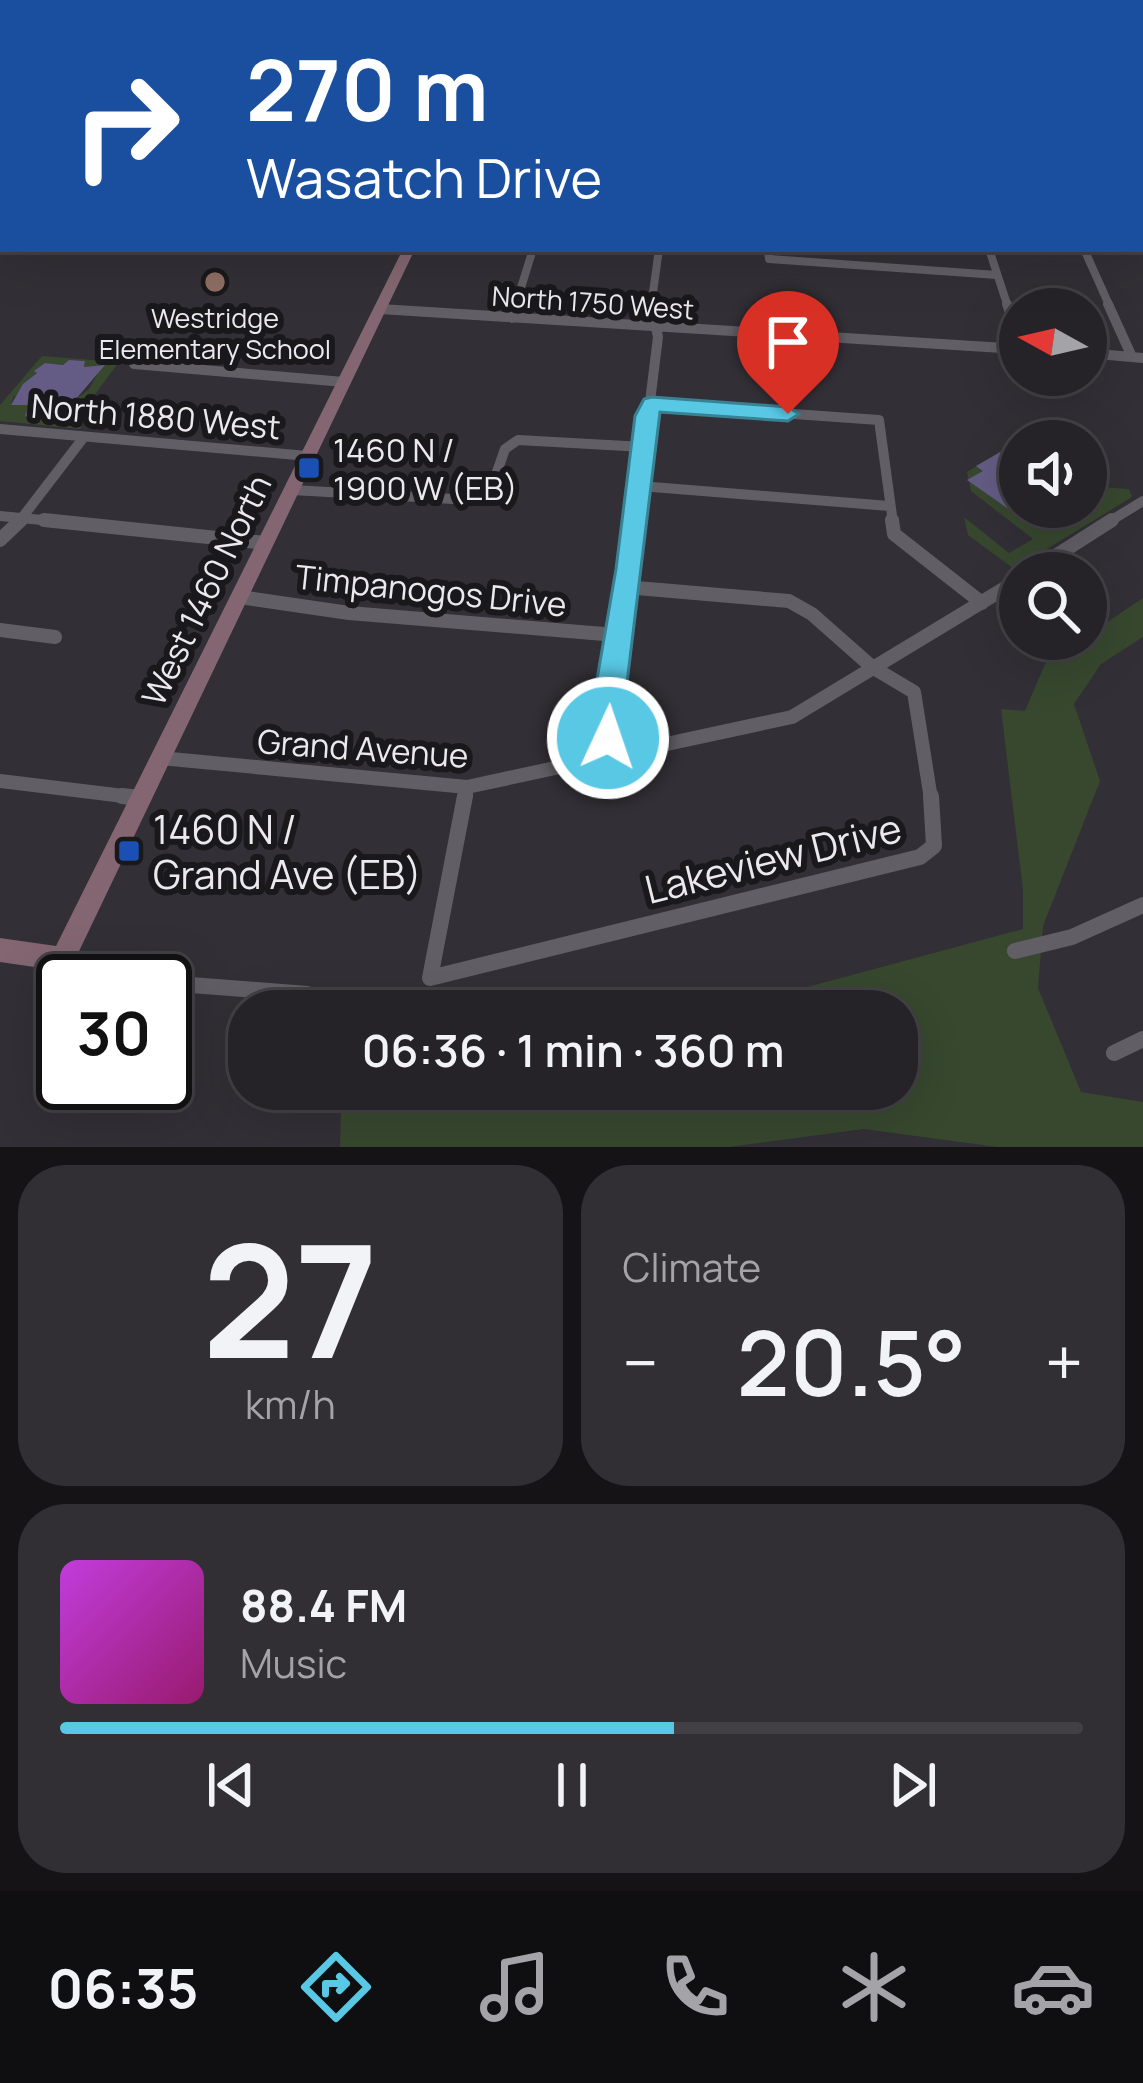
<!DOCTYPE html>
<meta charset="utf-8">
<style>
:root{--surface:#262328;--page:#322f34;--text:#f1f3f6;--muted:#a4a4a8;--line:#424045;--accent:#58c8e4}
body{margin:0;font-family:Manrope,sans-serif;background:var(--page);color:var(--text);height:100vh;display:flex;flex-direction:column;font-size:45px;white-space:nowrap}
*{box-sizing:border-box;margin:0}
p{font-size:39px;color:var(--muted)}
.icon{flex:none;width:66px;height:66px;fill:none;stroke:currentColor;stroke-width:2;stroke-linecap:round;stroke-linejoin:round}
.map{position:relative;height:1147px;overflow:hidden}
.sheet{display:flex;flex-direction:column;gap:18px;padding:18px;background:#151316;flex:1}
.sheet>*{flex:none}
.banner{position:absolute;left:0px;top:0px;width:1143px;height:252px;box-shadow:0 12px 48px #0002,0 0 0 3px var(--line);background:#1a4fa0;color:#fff;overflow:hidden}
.needle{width:78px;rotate:278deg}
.fabs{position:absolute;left:999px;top:288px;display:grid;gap:24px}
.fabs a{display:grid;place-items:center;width:108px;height:108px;border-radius:50%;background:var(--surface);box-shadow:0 12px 48px #0002,0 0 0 3px var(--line);font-size:60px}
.speed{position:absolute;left:36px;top:954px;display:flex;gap:24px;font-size:60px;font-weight:700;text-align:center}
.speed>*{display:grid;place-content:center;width:156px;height:156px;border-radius:50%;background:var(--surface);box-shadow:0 12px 48px #0002,0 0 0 3px var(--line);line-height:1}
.speed .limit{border:6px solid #111;border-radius:18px;background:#fff;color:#111}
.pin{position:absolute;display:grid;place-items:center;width:102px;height:102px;color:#fff;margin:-123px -51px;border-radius:50% 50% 50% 0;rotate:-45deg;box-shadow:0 0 12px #0007}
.pin .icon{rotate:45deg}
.me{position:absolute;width:132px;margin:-66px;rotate:3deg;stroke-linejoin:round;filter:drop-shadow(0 0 9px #0008)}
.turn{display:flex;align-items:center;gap:42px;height:252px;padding:0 48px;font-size:54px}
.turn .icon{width:156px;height:156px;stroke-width:2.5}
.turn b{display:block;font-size:84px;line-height:102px}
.big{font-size:90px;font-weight:600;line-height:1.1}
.sheet .tile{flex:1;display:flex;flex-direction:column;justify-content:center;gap:18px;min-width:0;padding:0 42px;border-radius:48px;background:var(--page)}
.sheet .dial{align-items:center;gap:0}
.dial b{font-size:156px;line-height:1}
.song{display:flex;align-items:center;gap:36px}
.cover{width:144px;height:144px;border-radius:18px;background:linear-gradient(135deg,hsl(290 70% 55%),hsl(320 70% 35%))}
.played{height:12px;border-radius:6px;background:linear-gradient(90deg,var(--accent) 60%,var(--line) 60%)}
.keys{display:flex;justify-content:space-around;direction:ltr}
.heat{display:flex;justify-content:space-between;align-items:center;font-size:66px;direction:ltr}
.sheet .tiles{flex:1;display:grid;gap:18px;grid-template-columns:1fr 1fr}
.tile:last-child{grid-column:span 2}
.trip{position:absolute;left:228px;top:990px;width:690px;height:120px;border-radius:48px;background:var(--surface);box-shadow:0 12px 48px #0002,0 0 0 3px var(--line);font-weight:600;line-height:120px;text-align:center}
.tabs{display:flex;height:192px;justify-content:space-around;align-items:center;background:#0f0e10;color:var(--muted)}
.tabs .icon{width:84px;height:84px}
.tabs .current{color:var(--accent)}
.tabs b{font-size:54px;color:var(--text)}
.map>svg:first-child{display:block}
</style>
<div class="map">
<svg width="1143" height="1147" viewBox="0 0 1143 1147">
<rect width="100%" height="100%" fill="#322f36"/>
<path fill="#37482f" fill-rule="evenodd" d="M 42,356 L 119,362 L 78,417 L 84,422 L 80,429 L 0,421 L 0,405 ZM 69,360 L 85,361 L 84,367 L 102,366 L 89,389 L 76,399 L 84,403 L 72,412 L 53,407 C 45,416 37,422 25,416 L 29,405 L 11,405 L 14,396 L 21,395 L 23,384 L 38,373 L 35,371 L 45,363 L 63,365 Z
M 1031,432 L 1046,441 L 1020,441 L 1020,507 L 1086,507 L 1086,466 L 1098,473 L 1100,487 L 1129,489 L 1132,497 L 1014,569 L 968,535 L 964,517 L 1009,553 L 1033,539 L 971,491 L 967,472 Z
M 1143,598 L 1143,637 L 1101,664 L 1074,704 L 1100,781 L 1043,926 L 1038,988 L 1081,1092 L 1143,1102 L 1143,1147 L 997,1147 L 864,1129 L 729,1147 L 340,1147 L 341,1112 L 428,1089 L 897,1089 L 897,1011 L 718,1011 L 1023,929 L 1023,890 L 1001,709 L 1025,711 L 1045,664 Z"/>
<path fill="#645c84" d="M 69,360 L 85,361 L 84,367 L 105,365 L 76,399 L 85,402 L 72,412 L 53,407 L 44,417 L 32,419 L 25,416 L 29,405 L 11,405 L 23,384 L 37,373 L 34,371 L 45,363 L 63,365 Z
M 1011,446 L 1020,452 L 1020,517 L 967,480 L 983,471 L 976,466 Z"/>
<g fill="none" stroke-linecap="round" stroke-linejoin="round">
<path stroke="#625e66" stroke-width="6" d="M 557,0 L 633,3
M 987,0 L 1003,3
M 0,99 L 3,91"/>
<path stroke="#625e66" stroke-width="8" d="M 1140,163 L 1143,170
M 768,249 L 769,259 L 997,275
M 989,249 L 1008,307
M 1084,249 L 1110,307
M 515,307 L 533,249
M 651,307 L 659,249"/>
<path stroke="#625e66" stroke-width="10" d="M 1007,304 L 1020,342
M 1108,304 L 1132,357
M 380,309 L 1020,349
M 512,318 L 516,304
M 1086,353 L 1143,358
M 134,364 L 344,382
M 652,404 L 879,420 L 893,523
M 0,429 L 308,456
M 640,486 L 889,506
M 292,490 L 471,500 L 490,492 L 505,449 L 518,440 L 644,447
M 0,516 L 73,523
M 18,523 L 84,437
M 635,523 L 658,337 L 651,304
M 1107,523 L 1143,501"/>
<path stroke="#625e66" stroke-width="14" d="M 44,520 L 266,543
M 892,520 L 894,534 L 982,603
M 0,540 L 21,520
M 1029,573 L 1112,520
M 625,587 L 789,601 L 812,614 L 872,667 L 914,692 L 931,799
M 240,597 L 349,613 L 616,635
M 0,630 L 55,637
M 615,753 L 605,720 L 635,520
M 160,758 L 467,787 L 792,717 L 1020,579
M 0,781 L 140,798
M 465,799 L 467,787"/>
<path stroke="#625e66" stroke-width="16" d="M 122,796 L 140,798
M 465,796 L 430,978 L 920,857 L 934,846 L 931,796
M 1015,951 L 1072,937 L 1143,905
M 62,959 L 89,978 L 134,981
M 165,983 L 307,994
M 1114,1053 L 1143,1039"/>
<path fill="#836671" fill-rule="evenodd" d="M 257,0 L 266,0 L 264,3 L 255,3 Z
M 526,0 L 534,0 L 533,3 L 525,3 Z
M 0,191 L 3,191 L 3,199 L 0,199 Z
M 1140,200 L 1143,201 L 1143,209 L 1140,208 Z
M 403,249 L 415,249 L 71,968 L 62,971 L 0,962 L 0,938 L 56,946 Z"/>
</g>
<path fill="#58c8e4" stroke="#398294" stroke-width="3" d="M 652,397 L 788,407 L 799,414 L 788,421 L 660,412 L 619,748 L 608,751 L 596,748 L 590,720 L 616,569 L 635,416 L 644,399 Z"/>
<circle fill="#8d6e63" stroke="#19181b" stroke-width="4.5" cx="215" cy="282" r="12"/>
<g fill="#1a4fb4" stroke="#19181b" stroke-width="4.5">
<rect x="297" y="456" width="24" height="24" rx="6"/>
<rect x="117" y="839" width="24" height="24" rx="6"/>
</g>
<g text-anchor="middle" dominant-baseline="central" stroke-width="12" stroke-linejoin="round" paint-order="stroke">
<g font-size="27" fill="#ebe9ee" stroke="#19181b">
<text transform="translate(593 302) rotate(4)">North 1750 West</text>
</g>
<g font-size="27" fill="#ebe9ee" stroke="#19181b">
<text x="215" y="317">Westridge<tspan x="215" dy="31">Elementary School</tspan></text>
</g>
<g font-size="33" fill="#ebe9ee" stroke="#19181b">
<text transform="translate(156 416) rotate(5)">North 1880 West</text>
<text transform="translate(206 590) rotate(-64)">West 1460 North</text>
<text transform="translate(431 590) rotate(6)">Timpanogos Drive</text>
<text transform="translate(363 748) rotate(4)">Grand Avenue</text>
</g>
<g font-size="33" fill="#ebe9ee" stroke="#19181b" text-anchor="start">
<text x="333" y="449">1460 N /<tspan x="333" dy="38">1900 W (EB)</tspan></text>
</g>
<g font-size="39" fill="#ebe9ee" stroke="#19181b" text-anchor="start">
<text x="153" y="829">1460 N /<tspan x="153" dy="45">Grand Ave (EB)</tspan></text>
</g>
<g font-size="39" fill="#ebe9ee" stroke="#19181b">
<text transform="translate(773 858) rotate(-14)">Lakeview Drive</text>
</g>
</g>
</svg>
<div class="fabs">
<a><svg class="needle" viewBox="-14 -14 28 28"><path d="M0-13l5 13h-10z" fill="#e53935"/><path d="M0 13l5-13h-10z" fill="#a4a4a8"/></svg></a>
<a><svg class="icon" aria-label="sound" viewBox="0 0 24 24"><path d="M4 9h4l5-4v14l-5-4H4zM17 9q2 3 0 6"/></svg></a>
<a><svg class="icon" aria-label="search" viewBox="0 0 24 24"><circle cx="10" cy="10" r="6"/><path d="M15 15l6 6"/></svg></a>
</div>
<div class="speed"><div class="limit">30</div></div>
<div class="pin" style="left:788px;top:414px;background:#d93025"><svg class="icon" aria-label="arrive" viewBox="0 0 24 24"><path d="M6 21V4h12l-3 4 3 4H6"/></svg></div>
<svg class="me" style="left:608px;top:738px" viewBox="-20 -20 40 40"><circle r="17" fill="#58c8e4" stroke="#fff" stroke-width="3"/><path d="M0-11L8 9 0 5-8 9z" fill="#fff"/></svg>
<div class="trip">06:36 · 1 min · 360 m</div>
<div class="banner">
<div class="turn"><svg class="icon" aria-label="right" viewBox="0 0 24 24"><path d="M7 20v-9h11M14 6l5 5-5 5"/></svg><div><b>270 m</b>Wasatch Drive</div></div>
</div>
</div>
<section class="sheet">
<div class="tiles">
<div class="tile dial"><b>27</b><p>km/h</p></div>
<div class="tile"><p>Climate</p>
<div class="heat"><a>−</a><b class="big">20.5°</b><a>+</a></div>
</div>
<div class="tile">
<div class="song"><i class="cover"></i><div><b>88.4 FM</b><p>Music</p></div></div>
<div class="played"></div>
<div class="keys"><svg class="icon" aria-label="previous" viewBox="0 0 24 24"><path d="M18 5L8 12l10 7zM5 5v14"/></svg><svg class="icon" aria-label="pause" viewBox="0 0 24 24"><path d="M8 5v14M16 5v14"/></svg><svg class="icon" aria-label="next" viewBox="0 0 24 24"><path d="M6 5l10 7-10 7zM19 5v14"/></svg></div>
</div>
</div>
</section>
<nav class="tabs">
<b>06:35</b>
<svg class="icon current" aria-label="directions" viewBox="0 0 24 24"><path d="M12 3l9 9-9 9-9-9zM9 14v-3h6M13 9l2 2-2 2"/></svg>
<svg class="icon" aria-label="music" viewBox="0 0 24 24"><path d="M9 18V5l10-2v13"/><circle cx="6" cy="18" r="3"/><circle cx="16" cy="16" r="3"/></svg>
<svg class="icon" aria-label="phone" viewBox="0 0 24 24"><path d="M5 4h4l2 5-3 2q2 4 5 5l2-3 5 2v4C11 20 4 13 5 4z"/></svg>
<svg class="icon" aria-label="climate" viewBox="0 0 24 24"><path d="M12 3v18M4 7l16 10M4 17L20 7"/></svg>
<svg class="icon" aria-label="car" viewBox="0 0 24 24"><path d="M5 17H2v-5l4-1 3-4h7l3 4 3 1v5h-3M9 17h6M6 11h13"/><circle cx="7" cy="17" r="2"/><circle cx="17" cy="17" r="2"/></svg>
</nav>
